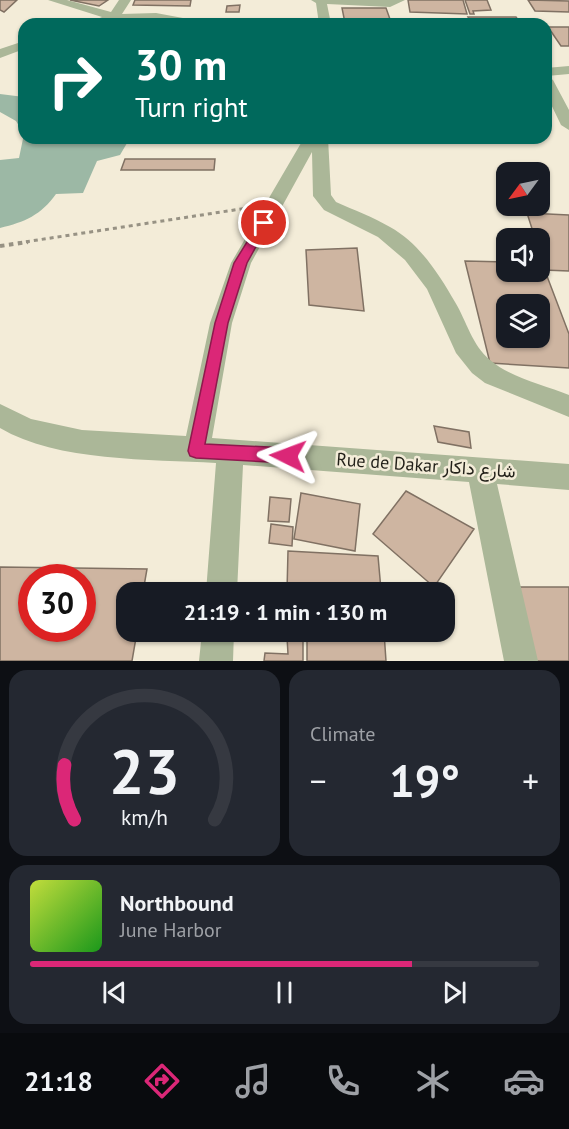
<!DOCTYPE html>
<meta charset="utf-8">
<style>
:root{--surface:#171b24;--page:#242831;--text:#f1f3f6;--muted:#9ea1a6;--line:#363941;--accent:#db2777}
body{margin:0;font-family:"PT Sans",Vazirmatn,sans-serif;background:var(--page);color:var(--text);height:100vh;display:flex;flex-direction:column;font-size:22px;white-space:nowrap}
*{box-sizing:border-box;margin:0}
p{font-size:20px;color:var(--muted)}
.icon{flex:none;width:33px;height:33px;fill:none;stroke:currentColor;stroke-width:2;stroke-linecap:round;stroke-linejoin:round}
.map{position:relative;height:661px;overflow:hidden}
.drawer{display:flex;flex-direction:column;gap:9px;padding:9px;background:#0d0f14;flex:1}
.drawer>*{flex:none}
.banner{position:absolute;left:18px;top:18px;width:534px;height:126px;border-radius:18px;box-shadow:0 2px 4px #0004;background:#00695c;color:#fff;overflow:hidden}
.needle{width:39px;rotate:237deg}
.controls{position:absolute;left:496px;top:162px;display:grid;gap:12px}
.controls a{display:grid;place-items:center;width:54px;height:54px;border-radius:12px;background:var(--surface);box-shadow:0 2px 4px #0004;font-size:30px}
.speed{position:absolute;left:18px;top:564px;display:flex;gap:12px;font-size:30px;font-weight:700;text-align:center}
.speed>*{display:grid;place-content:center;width:78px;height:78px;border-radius:50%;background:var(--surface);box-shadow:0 2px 4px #0004;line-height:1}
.speed .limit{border:9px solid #d22;background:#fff;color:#111}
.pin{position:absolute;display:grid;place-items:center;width:51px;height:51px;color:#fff;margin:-26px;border:3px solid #fff;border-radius:50%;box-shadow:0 2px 6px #0007}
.me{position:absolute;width:66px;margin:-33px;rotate:273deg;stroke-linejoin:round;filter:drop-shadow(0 0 4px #0008)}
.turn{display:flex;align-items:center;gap:21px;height:126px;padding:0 18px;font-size:27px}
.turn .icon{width:78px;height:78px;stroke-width:2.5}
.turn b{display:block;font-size:42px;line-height:51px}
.big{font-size:45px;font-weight:600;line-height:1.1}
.drawer .card{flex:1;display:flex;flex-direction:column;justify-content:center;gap:9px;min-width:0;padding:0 21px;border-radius:18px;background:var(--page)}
.drawer .dial{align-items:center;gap:0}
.dial svg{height:156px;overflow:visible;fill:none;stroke:var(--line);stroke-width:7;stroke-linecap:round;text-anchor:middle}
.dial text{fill:var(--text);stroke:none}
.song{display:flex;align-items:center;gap:18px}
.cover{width:72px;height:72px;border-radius:9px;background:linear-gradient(135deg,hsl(70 70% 55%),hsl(120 70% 35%))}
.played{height:6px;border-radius:3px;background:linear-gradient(90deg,var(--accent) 75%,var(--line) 75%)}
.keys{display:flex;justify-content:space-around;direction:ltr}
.heat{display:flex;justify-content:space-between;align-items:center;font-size:33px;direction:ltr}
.drawer .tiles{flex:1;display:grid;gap:9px;grid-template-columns:1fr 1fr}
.card:last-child{grid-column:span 2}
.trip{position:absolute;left:116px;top:582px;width:339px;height:60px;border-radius:18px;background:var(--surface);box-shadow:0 2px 4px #0004;font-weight:600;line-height:60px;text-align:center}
.dock{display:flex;height:96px;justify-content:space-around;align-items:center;background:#090b0e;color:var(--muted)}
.dock .icon{width:42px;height:42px}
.dock .selected{color:var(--accent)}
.dock b{font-size:27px;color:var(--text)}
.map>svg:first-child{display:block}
</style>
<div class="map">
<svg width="569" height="661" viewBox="0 0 569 661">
<rect width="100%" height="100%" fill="#f3ecd8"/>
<path fill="#9cb8a5" d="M 0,94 L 24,97 L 24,134 L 16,121 L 0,112 Z
M 24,134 L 24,138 L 130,138 L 120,155 L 97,161 L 83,193 L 56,194 C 41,215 25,222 0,228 L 0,160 L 19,158 Z"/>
<path fill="#ceb5a1" stroke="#807163" stroke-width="1.5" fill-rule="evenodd" d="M 0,0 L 17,0 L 4,12 L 0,10 Z
M 70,0 L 108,0 L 99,6 Z
M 135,0 L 191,0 L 190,6 L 133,5 Z
M 408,0 L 463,0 L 467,14 L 410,12 Z
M 465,0 L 487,0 L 491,10 L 473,11 L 474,14 L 470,14 Z
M 528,0 L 569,1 L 569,12 L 535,11 Z
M 240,5 L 239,12 L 226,12 L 227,6 Z
M 342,8 L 386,8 L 391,22 L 345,23 Z
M 468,17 L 516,17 L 521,24 L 472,24 Z
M 125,22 L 184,22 L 124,24 Z
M 548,27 L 569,27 L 569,46 L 561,46 Z
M 125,159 L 215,159 L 214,170 L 121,170 Z
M 527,213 L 569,215 L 569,271 L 544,270 L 540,256 L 540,238 L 535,238 Z
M 357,248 L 364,311 L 309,305 L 306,250 Z
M 465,261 L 507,262 L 507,272 L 540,272 L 540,263 L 542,263 L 569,334 L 569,368 L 490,363 ZM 507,304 L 540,304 L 540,338 L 507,338 Z
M 434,426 L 469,432 L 471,448 L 438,442 Z
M 406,491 L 474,529 L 434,587 L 373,534 Z
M 301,493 L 360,504 L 355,551 L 294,539 Z
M 270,497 L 291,499 L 289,522 L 268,521 Z
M 271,524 L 293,527 L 292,546 L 269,543 Z
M 288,551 L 378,556 L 381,590 L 329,588 L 329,592 L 287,591 Z
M 0,567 L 147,569 L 143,592 L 126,592 L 126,632 L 137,632 L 132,661 L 0,661 ZM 32,578 L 82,578 L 82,628 L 32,628 Z
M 509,587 L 569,587 L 569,661 L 527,661 Z
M 269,632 L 303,632 L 303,661 L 264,661 L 265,653 L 288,654 L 287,637 L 269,637 Z
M 307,632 L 384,632 L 386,661 L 307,661 Z"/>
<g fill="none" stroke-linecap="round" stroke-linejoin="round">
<path stroke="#979284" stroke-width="3" stroke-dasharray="4 4" stroke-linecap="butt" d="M 18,243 L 254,207"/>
<path stroke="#979284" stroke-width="4" stroke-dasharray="4.5 4.5" stroke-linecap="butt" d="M 0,246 L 28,242"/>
<path fill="#abb798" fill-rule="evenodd" d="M 48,0 L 67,0 L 111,12 L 119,0 L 131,0 L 122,14 L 156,13 L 199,21 L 201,24 L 143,20 L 86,24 L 102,17 Z
M 311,0 L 405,0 L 390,7 L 327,4 L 331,24 L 319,24 L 316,3 Z
M 24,41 L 24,49 L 0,58 L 0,49 Z
M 569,66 L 569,74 L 547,76 L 553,80 L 569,110 L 569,130 L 561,125 L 546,94 L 546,68 Z
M 304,138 L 328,138 L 331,195 L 336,202 C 354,210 373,217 390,227 C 419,243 439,274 455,302 C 467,322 472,345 490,360 C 511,378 544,385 569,395 L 569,417 L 485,383 L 472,373 L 456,353 L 427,289 L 405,260 L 378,237 L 324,210 L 313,196 L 312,152 L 251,263 L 232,323 L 212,438 L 569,464 L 569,490 L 497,484 L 538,661 L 504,661 L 469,482 L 243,465 L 237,592 L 206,592 L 216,463 C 151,459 57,462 0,428 L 0,404 L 31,419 L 82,430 L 186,436 L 210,323 L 231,263 Z
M 202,632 L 234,632 L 233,661 L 199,661 Z"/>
</g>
<path fill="#db2777" stroke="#8e194d" stroke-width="1.5" d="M 264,219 L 269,223 L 247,263 L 228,323 L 205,444 L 288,448 L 294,450 L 296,456 L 294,461 L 288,463 L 196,458 L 190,456 L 188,451 L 215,323 L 234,263 L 260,221 Z"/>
<g text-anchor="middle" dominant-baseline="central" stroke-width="5" stroke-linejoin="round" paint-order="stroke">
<g font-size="18" fill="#211f18" stroke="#f3ecd8">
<text transform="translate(426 465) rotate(4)">Rue de Dakar شارع داكار</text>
</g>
</g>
</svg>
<div class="controls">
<a><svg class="needle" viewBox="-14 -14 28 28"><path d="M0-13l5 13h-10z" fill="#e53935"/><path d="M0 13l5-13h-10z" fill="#9ea1a6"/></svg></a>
<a><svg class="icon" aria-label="sound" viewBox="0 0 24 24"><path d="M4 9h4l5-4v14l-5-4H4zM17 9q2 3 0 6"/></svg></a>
<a><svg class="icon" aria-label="layers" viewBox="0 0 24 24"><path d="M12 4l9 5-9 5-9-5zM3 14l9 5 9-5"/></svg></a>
</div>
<div class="speed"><div class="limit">30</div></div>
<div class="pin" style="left:264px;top:223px;background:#d93025"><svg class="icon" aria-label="arrive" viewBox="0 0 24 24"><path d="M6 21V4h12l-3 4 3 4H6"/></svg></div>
<svg class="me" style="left:288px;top:456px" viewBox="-20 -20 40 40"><path d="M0-17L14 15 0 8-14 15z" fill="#db2777" stroke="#fff" stroke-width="4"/></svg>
<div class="trip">21:19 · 1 min · 130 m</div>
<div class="banner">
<div class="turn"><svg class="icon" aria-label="right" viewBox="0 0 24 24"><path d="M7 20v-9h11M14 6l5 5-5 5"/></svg><div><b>30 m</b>Turn right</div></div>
</div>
</div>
<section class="drawer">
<div class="tiles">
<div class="card dial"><svg viewBox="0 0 100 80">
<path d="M14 69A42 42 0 1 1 86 69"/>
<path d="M14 69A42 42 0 0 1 9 41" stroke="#db2777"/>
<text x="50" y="56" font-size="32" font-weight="700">23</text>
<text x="50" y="72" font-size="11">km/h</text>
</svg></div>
<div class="card"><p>Climate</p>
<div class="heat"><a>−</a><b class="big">19°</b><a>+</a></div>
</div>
<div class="card">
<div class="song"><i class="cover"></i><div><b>Northbound</b><p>June Harbor</p></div></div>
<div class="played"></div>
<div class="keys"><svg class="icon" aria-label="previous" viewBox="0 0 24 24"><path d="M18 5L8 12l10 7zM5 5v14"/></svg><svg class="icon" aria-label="pause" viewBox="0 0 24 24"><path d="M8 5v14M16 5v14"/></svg><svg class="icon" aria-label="next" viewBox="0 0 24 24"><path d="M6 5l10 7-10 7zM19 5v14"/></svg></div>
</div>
</div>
</section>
<nav class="dock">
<b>21:18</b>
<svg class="icon selected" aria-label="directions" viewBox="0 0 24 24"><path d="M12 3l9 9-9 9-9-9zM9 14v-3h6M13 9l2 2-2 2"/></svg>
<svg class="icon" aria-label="music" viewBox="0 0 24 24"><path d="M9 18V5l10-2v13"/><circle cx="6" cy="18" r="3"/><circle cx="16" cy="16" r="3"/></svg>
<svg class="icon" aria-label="phone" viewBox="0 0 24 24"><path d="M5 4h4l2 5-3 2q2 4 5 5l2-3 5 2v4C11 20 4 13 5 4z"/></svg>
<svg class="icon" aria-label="climate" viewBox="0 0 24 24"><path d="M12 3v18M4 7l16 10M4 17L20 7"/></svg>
<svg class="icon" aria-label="car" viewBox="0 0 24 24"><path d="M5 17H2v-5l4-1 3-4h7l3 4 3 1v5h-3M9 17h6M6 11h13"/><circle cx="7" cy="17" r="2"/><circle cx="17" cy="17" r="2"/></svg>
</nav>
